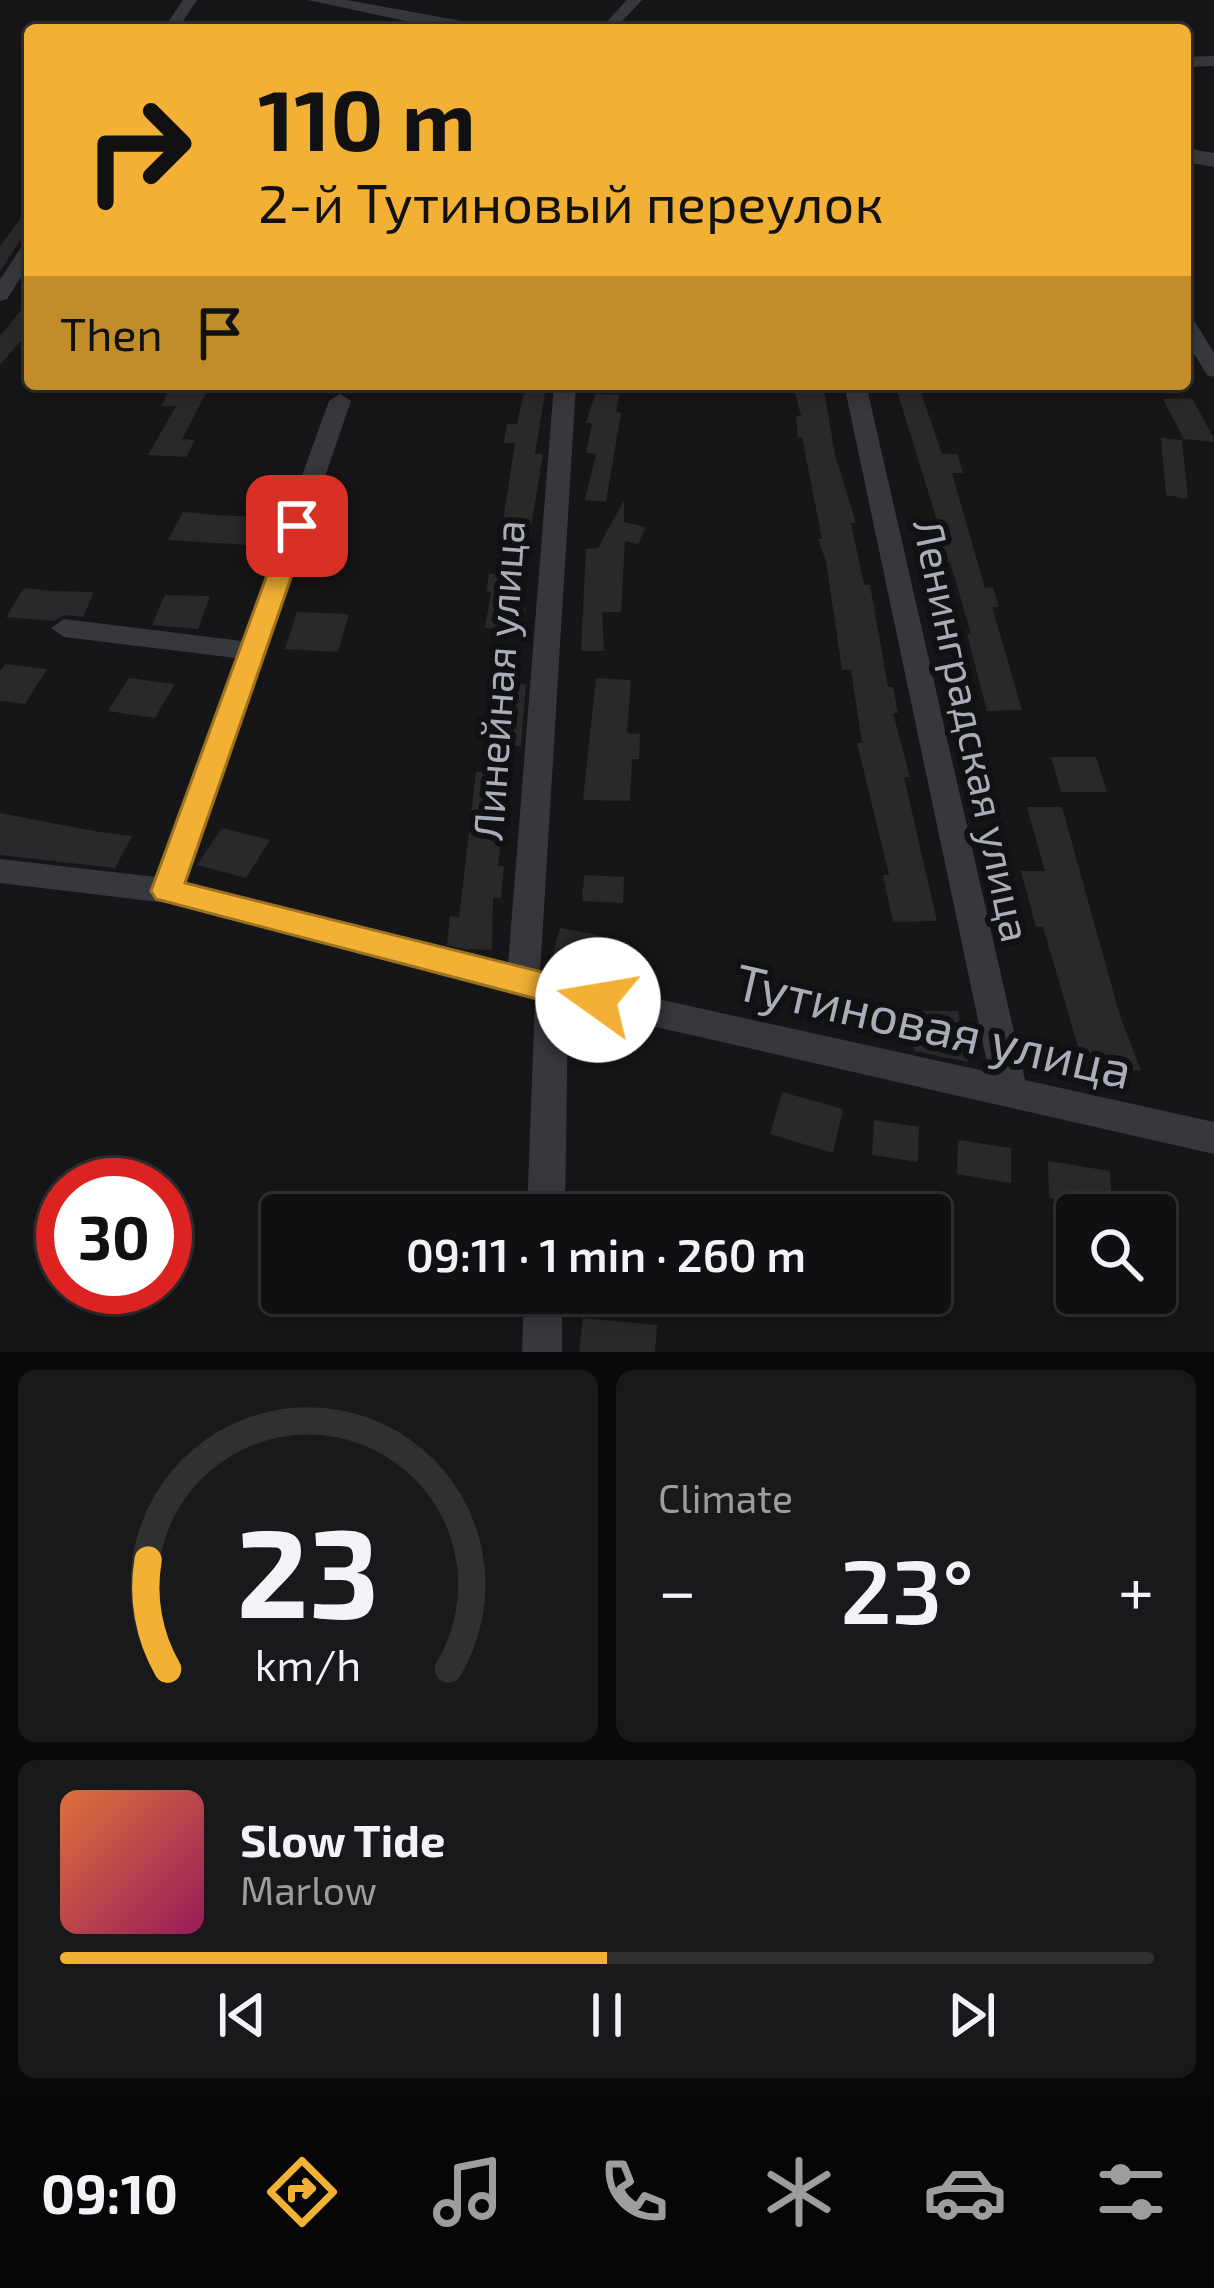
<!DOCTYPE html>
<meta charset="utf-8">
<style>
:root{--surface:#101012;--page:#19191b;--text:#f1f3f6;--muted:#9c9d9f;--line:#303032;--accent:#f2b134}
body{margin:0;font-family:"Exo 2",sans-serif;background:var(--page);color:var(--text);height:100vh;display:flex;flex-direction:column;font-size:45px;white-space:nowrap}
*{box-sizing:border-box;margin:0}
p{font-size:39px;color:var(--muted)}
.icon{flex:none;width:66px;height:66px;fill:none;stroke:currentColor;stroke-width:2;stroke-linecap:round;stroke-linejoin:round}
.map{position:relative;height:1352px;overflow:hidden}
.drawer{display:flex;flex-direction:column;gap:18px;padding:18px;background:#09090a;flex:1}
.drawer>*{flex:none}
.hud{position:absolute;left:24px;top:24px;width:1167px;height:366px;border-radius:12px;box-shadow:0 6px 18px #0003,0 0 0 3px var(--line);background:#f2b134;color:#111;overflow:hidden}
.tools{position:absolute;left:1056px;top:1194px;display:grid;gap:24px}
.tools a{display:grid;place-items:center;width:120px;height:120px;border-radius:12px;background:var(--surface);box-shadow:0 6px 18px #0003,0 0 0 3px var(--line);font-size:60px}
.speed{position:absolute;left:36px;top:1158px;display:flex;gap:24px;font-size:60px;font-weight:700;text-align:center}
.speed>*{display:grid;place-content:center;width:156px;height:156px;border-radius:50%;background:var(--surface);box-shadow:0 6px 18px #0003,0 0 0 3px var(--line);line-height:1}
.speed .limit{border:18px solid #d22;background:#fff;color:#111}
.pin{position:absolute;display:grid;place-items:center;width:102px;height:102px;color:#fff;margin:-51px;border-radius:24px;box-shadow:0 6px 18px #0006}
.me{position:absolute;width:132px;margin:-66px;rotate:283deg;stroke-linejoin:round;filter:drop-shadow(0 0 9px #0008)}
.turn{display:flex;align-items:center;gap:42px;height:252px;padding:0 36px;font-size:54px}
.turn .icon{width:156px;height:156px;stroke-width:2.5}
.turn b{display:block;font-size:84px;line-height:102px}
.then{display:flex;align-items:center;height:114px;padding:0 36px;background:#0003;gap:24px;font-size:45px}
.big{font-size:90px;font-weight:600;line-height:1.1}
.drawer .card{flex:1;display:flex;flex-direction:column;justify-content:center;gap:18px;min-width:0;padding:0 42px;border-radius:18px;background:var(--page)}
.drawer .dial{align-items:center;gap:0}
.dial svg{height:312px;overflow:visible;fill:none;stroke:var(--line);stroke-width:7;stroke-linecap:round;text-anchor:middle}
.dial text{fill:var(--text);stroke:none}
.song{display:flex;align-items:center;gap:36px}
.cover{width:144px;height:144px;border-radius:18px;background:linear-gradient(135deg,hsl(20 70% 55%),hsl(330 70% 35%))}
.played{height:12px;border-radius:6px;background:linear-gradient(90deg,var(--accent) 50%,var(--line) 50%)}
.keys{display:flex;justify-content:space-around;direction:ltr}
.heat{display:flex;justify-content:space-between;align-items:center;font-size:66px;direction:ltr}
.drawer .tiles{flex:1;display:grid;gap:18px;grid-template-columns:1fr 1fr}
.card:last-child{grid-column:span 2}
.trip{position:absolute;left:261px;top:1194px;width:690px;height:120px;border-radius:12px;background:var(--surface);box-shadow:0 6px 18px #0003,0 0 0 3px var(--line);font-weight:600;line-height:120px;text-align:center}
.dock{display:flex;height:192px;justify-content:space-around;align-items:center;background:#060607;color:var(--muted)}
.dock .icon{width:84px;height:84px}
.dock .active{color:var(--accent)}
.dock b{font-size:54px;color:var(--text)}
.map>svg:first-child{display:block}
</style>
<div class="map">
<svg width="1214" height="1352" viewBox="0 0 1214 1352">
<rect width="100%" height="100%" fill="#161618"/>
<path fill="#29292c" d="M 30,206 L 30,238 L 19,242 L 0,272 L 0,246 Z
M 30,299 L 30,330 L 0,365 L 0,336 Z
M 173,384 L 211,384 L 182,439 L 195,440 L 186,457 L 148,455 L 176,406 L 161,406 Z
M 793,384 L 823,384 L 835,455 L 856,523 L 851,523 L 864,585 L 870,585 L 888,687 L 893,687 L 898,713 L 893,713 L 910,777 L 904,777 L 937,921 L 893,922 L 883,875 L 889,875 L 857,743 L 862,743 L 851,670 L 842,670 L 826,561 L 818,539 L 822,539 L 802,437 L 798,437 L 796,416 L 801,416 Z
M 895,384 L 918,384 L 942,454 L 957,454 L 963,473 L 952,473 L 985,588 L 993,587 L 999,607 L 992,607 L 1022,710 L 987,711 L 967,634 L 971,634 L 950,562 L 942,562 L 936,537 L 942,537 Z
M 524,392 L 545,393 L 535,454 L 543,454 L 518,608 L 526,609 L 523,629 L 485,628 L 491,592 L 486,591 L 489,574 L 495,574 L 515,443 L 504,443 L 507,424 L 517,424 Z
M 595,394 L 619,395 L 616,412 L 621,413 L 606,502 L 585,500 L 596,454 L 586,453 L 592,423 L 586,423 Z
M 1192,398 L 1214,439 L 1214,442 L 1184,439 L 1163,399 Z
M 1161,438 L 1182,440 L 1188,499 L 1166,495 Z
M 624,500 L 624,522 L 646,527 L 638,544 L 625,541 L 621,612 L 602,612 L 604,651 L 581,651 L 586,549 L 598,548 Z
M 183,512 L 216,515 L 261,517 L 250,545 L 168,540 Z
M 24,588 L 52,591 L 94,592 L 83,617 L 65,615 L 53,621 L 6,617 Z
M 165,595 L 210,596 L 198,629 L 152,625 Z
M 297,612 L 349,614 L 338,652 L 285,649 Z
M 5,664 L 47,669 L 25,704 L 0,701 L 0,671 Z
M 129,678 L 175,684 L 155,718 L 108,711 Z
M 596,678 L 631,680 L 627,733 L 640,734 L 639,759 L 632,759 L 630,801 L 583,800 Z
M 495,683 L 526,684 L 521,746 L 514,746 L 503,819 L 498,866 L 504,866 L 501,898 L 493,898 L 492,950 L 464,949 L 447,945 L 450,916 L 459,917 L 476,772 L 495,772 Z
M 1051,757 L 1096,757 L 1107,792 L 1061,792 Z
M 1027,807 L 1062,807 L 1120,1016 L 1141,1070 L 1086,1074 L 1043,927 L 1036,927 L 1021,871 L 1045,871 Z
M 0,813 L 99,832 L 132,836 L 115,868 L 0,855 Z
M 222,828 L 270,840 L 246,878 L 197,865 Z
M 584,875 L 624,877 L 623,903 L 582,901 Z
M 560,928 L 599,935 L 590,967 L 551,960 Z
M 907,1011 L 958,1011 L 968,1062 L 914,1051 Z
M 782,1092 L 843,1109 L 833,1153 L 770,1134 Z
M 874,1120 L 919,1127 L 918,1162 L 872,1155 Z
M 958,1140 L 1011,1148 L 1011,1183 L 957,1174 Z
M 1048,1161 L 1110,1171 L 1112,1208 L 1049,1198 Z
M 583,1318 L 657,1325 L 655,1352 L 579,1352 Z"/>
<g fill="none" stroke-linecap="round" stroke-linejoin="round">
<path fill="#37383d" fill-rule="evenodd" d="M 183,0 L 197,0 L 177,30 L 163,30 Z
M 627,0 L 642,0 L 614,30 L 599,30 Z
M 1214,56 L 1214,66 L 1185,67 L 1185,57 Z
M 30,242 L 30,263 L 7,299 L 0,301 L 0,280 L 23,244 Z
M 1185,315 L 1192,317 L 1214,353 L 1214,377 L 1207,375 L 1185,339 Z
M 554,384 L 576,384 L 540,973 L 989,1072 L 844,384 L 866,384 L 1025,1080 L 1214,1122 L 1214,1154 L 568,1007 L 565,1215 L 527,1215 L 535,999 L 167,903 L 0,883 L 0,859 L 156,877 L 236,658 L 64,637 L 51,628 L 64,619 L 242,641 L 329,401 L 340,394 L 351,401 L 185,883 L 508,965 Z
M 524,1293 L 562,1293 L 562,1352 L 522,1352 Z"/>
<path fill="#37383d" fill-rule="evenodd" d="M 308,0 L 347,0 L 478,24 L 488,30 L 447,30 Z
M 1185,148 L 1214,153 L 1214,167 L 1185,162 Z"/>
</g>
<path fill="#f2b134" stroke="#9d7322" stroke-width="3" d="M 297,519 L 309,526 L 185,883 L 598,986 L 610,991 L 615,1000 L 610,1010 L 598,1015 L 156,899 L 151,891 L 285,526 Z"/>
<g text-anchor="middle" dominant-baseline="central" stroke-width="12" stroke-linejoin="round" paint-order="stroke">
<g font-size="42" fill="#a8adb8" stroke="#111113">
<text transform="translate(497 680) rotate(-86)">Линейная улица</text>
<text transform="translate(974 730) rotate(78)">Ленинградская улица</text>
</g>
<g font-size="51" fill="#a8adb8" stroke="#111113">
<text transform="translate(934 1024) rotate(13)">Тутиновая улица</text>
</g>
</g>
</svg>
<div class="tools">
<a><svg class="icon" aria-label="search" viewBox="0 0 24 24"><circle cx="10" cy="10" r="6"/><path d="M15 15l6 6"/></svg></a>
</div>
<div class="speed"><div class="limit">30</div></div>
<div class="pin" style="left:297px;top:526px;background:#d93025"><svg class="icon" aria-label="arrive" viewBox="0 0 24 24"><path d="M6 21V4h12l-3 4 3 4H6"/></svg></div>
<svg class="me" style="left:598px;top:1000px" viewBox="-20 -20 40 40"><circle r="19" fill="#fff"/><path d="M0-13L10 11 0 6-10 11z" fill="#f2b134"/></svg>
<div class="trip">09:11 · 1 min · 260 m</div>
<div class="hud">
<div class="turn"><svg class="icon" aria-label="right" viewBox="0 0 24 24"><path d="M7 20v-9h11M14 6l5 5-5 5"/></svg><div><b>110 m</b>2-й Тутиновый переулок</div></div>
<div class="then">Then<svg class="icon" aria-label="arrive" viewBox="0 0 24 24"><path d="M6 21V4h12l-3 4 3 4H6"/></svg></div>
</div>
</div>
<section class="drawer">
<div class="tiles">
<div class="card dial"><svg viewBox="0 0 100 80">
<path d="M14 69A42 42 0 1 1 86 69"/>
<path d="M14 69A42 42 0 0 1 9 41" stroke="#f2b134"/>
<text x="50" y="56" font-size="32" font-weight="700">23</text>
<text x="50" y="72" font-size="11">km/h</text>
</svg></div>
<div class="card"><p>Climate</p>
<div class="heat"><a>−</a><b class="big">23°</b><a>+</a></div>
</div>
<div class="card">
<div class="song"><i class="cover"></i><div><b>Slow Tide</b><p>Marlow</p></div></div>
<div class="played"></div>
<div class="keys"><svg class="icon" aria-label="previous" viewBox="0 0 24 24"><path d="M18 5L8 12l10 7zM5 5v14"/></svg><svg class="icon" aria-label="pause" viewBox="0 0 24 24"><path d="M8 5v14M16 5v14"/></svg><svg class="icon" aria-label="next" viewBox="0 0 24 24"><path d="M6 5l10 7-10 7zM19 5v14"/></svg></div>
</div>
</div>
</section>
<nav class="dock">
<b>09:10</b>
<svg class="icon active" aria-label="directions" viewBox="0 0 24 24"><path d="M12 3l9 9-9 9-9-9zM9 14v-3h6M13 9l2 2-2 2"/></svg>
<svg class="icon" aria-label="music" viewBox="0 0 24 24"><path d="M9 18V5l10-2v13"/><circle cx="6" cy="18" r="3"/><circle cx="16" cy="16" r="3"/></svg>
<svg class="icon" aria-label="phone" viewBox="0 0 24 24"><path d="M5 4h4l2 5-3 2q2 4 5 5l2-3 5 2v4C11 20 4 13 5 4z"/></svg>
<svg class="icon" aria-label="climate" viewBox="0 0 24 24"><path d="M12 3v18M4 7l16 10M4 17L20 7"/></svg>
<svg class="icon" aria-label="car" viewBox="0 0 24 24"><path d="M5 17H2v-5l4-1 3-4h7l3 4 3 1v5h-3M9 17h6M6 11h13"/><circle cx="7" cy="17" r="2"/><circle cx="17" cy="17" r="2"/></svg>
<svg class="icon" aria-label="filters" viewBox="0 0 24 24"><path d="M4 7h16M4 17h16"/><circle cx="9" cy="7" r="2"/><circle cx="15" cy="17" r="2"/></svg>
</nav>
